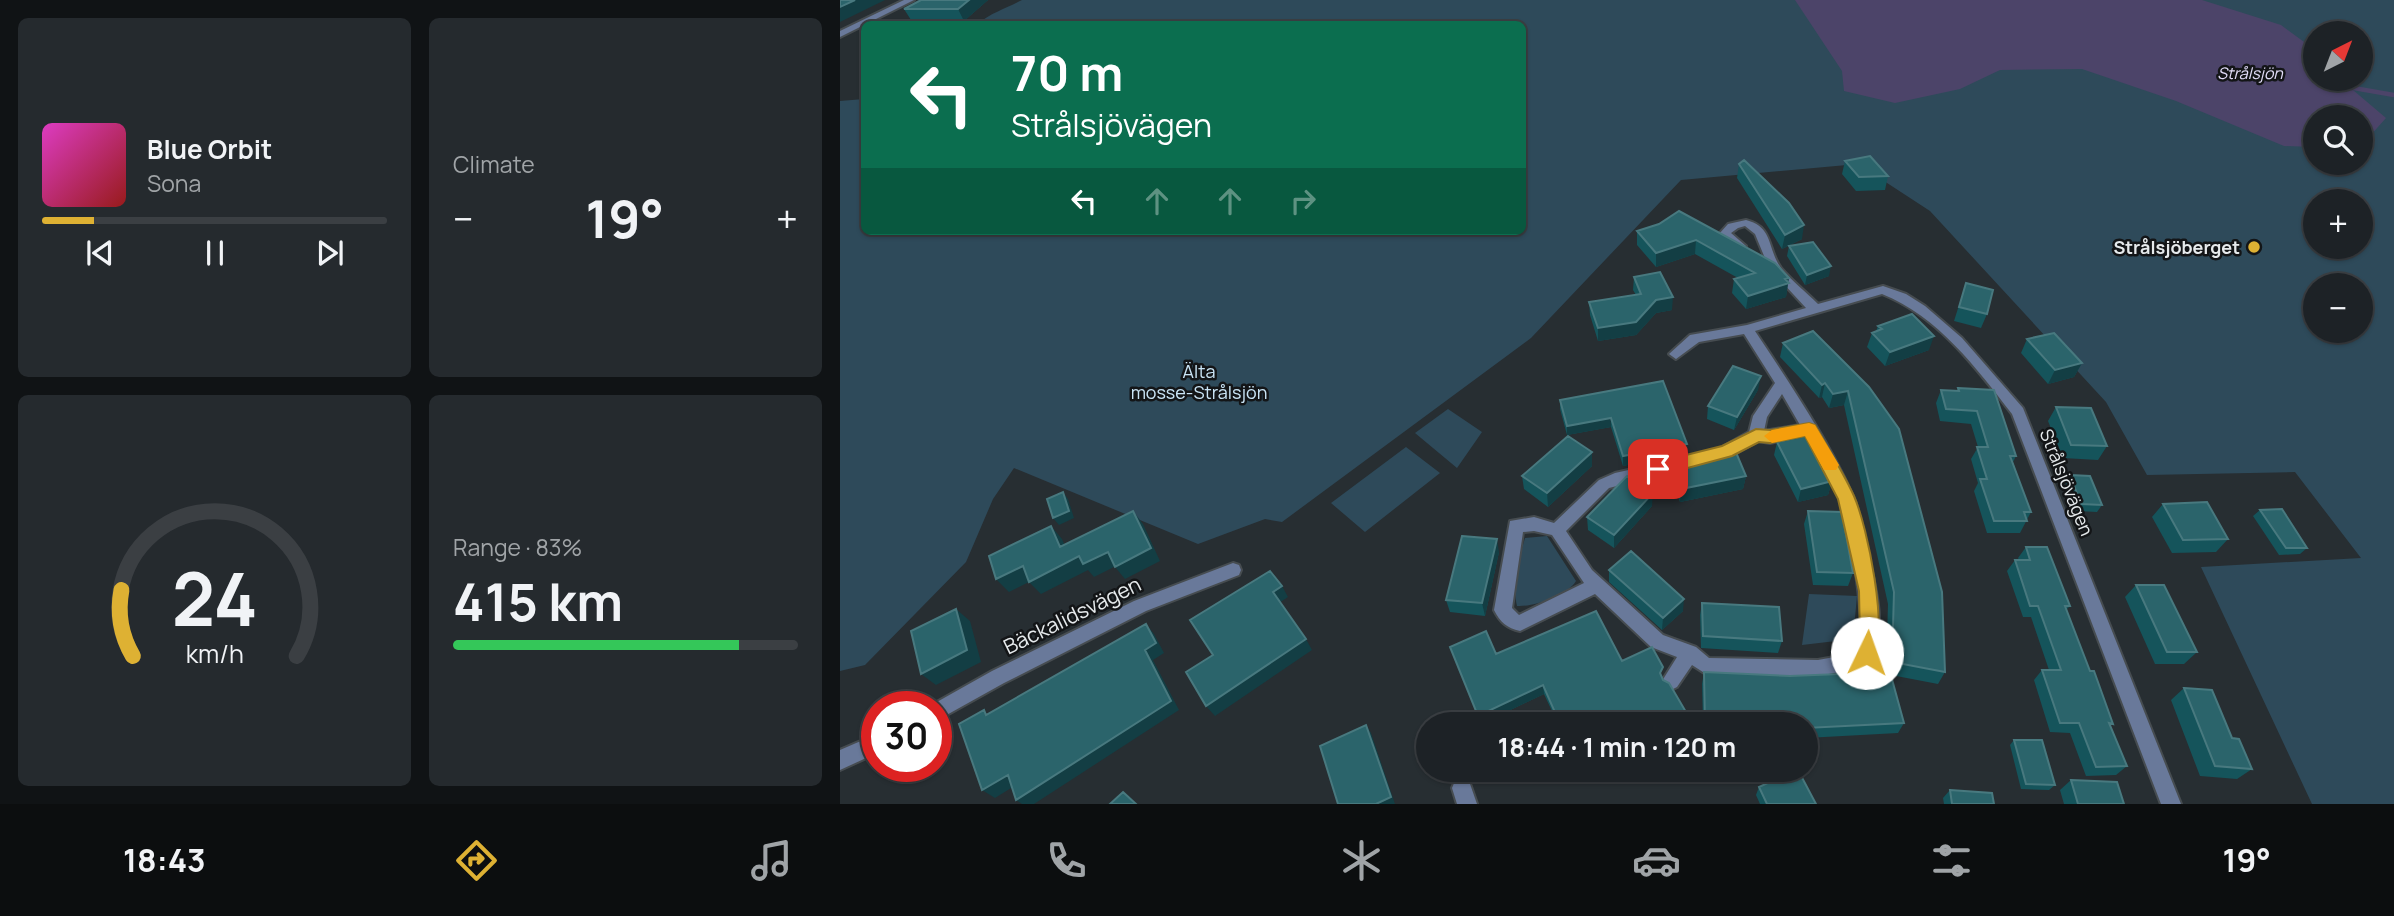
<!DOCTYPE html>
<meta charset="utf-8">
<style>
:root{--surface:#1d2226;--page:#252a2e;--text:#f1f3f6;--muted:#a0a4a7;--line:#3b3f43;--accent:#deb133}
body{margin:0;font-family:Manrope,sans-serif;background:var(--page);color:var(--text);height:100vh;display:flex;flex-direction:column;font-size:26px;white-space:nowrap}
*{box-sizing:border-box;margin:0}
p{font-size:23px;color:var(--muted)}
.icon{flex:none;width:38px;height:38px;fill:none;stroke:currentColor;stroke-width:2;stroke-linecap:round;stroke-linejoin:round}
.map{position:relative;flex:1;overflow:hidden}
.details{display:flex;flex-direction:column;gap:18px;padding:18px;background:#101315;width:840px}
.details>*{flex:none}
.top-card{position:absolute;left:21px;top:21px;width:665px;height:214px;border-radius:10px;box-shadow:0 2px 5px #0004,0 0 0 2px var(--line);background:#0b6e4f;color:#fff;overflow:hidden}
.needle{width:46px;rotate:42deg}
.buttons{position:absolute;left:1463px;top:21px;display:grid;gap:14px}
.buttons a{display:grid;place-items:center;width:70px;height:70px;border-radius:50%;background:var(--surface);box-shadow:0 2px 5px #0004,0 0 0 2px var(--line);font-size:35px}
.speed{position:absolute;left:21px;top:691px;display:flex;gap:14px;font-size:35px;font-weight:700;text-align:center}
.speed>*{display:grid;place-content:center;width:91px;height:91px;border-radius:50%;background:var(--surface);box-shadow:0 2px 5px #0004,0 0 0 2px var(--line);line-height:1}
.speed .limit{border:10px solid #d22;background:#fff;color:#111}
.pin{position:absolute;display:grid;place-items:center;width:60px;height:60px;color:#fff;margin:-30px;border-radius:14px;box-shadow:0 4px 10px #0006}
.me{position:absolute;width:77px;margin:-38px;rotate:3deg;stroke-linejoin:round;filter:drop-shadow(0 0 5px #0008)}
.turn{display:flex;align-items:center;gap:24px;height:147px;padding:0 35px;font-size:32px}
.turn .icon{width:91px;height:91px;stroke-width:2.5}
.turn b{display:block;font-size:49px;line-height:60px}
.lanes{display:flex;align-items:center;height:66px;padding:0 35px;background:#0003;justify-content:center;gap:35px;direction:ltr}
.lanes .off{opacity:.35}
.big{font-size:52px;font-weight:700;line-height:1.1}
.details .card{flex:1;display:flex;flex-direction:column;justify-content:center;gap:10px;min-width:0;padding:0 24px;border-radius:10px;background:var(--page)}
.details .dial{align-items:center;gap:0}
.dial svg{height:182px;overflow:visible;fill:none;stroke:var(--line);stroke-width:7;stroke-linecap:round;text-anchor:middle}
.dial text{fill:var(--text);stroke:none}
.song{display:flex;align-items:center;gap:21px}
.cover{width:84px;height:84px;border-radius:10px;background:linear-gradient(135deg,hsl(310 70% 55%),hsl(0 70% 35%))}
.played{height:7px;border-radius:4px;background:linear-gradient(90deg,var(--accent) 15%,var(--line) 15%)}
.keys{display:flex;justify-content:space-around;direction:ltr}
.heat{display:flex;justify-content:space-between;align-items:center;font-size:38px;direction:ltr}
.charge{height:10px;border-radius:5px;background:linear-gradient(90deg,#34c759 83%,var(--line) 0)}
.details .tiles{flex:1;display:grid;gap:18px;grid-template-columns:repeat(2,1fr)}
.trip{position:absolute;left:576px;top:712px;width:402px;height:70px;border-radius:35px;background:var(--surface);box-shadow:0 2px 5px #0004,0 0 0 2px var(--line);font-weight:700;line-height:70px;text-align:center}
.tabs{display:flex;height:112px;justify-content:space-around;align-items:center;background:#0c0e0f;color:var(--muted)}
.tabs .icon{width:49px;height:49px}
.tabs .selected{color:var(--accent)}
.tabs b{font-size:32px;color:var(--text)}
main{display:flex;flex:1;min-height:0}
.map>svg:first-child{display:block}
</style>
<main>
<section class="details">
<div class="tiles">
<div class="card">
<div class="song"><i class="cover"></i><div><b>Blue Orbit</b><p>Sona</p></div></div>
<div class="played"></div>
<div class="keys"><svg class="icon" aria-label="previous" viewBox="0 0 24 24"><path d="M18 5L8 12l10 7zM5 5v14"/></svg><svg class="icon" aria-label="pause" viewBox="0 0 24 24"><path d="M8 5v14M16 5v14"/></svg><svg class="icon" aria-label="next" viewBox="0 0 24 24"><path d="M6 5l10 7-10 7zM19 5v14"/></svg></div>
</div>
<div class="card"><p>Climate</p>
<div class="heat"><a>−</a><b class="big">19°</b><a>+</a></div>
</div>
<div class="card dial"><svg viewBox="0 0 100 80">
<path d="M14 69A42 42 0 1 1 86 69"/>
<path d="M14 69A42 42 0 0 1 9 40" stroke="#deb133"/>
<text x="50" y="56" font-size="32" font-weight="700">24</text>
<text x="50" y="72" font-size="11">km/h</text>
</svg></div>
<div class="card"><p>Range · 83%</p><b class="big">415 km</b><div class="charge"></div></div>
</div>
</section>
<div class="map">
<svg width="1554" height="804" viewBox="0 0 1554 804">
<rect width="100%" height="100%" fill="#272e32"/>
<path fill="#2e4a5a" fill-rule="evenodd" d="M 182,0 L 1554,0 L 1554,804 L 1472,804 L 1361,567 L 1521,558 L 1455,472 L 1307,475 L 1266,402 L 1090,211 L 1018,164 L 841,180 L 691,338 L 442,522 L 425,519 L 358,544 L 174,468 L 153,499 L 126,562 L 25,665 L 0,671 L 0,101 L 24,99 L 24,231 L 682,231 L 682,24 L 137,24 C 153,12 165,9 182,0 ZM 1475,33 L 1521,33 L 1521,79 L 1475,79 ZM 1475,117 L 1521,117 L 1521,163 L 1475,163 ZM 1475,201 L 1521,201 L 1521,247 L 1475,247 ZM 1475,285 L 1521,285 L 1521,331 L 1475,331 Z
M 608,409 L 642,432 L 617,468 L 575,433 Z
M 566,447 L 600,473 L 525,532 L 491,503 Z
M 707,536 L 736,581 C 727,596 694,607 677,606 C 672,585 679,559 685,538 Z
M 969,594 L 1017,596 L 1013,639 L 962,645 Z"/>
<path fill="#4c4469" d="M 955,0 L 1362,0 L 1441,25 L 1475,50 L 1475,79 L 1500,79 L 1546,118 L 1521,146 L 1521,117 L 1475,117 L 1475,147 L 1444,146 L 1336,101 L 1242,69 L 1160,70 L 1120,89 L 1055,103 L 1004,91 L 1002,71 Z"/>
<g fill="none" stroke-linecap="round" stroke-linejoin="round">
<path stroke="#4c4469" stroke-width="4.5" d="M 1508,87 L 1554,95"/>
<g stroke="#464c50" stroke-width="4">
<path id="street" d="M 64,0 L 74,0 L 0,37 L 0,31 Z
M 906,220 C 934,227 927,249 941,268 C 952,281 966,292 978,304 L 1043,286 L 1066,294 L 1085,306 L 1122,338 L 1183,408 L 1341,804 L 1321,804 L 1172,414 C 1137,369 1098,316 1042,294 L 915,331 C 950,384 987,438 1013,496 C 1019,509 1021,524 1024,538 C 1032,574 1052,634 1027,667 L 978,676 L 866,674 L 852,665 L 837,687 L 831,690 L 825,687 L 822,681 L 837,657 L 811,647 L 755,594 L 680,631 C 667,628 660,622 654,610 L 670,521 L 694,517 L 714,523 L 759,480 L 775,473 L 847,457 L 852,459 L 854,463 L 852,467 L 769,488 L 726,531 L 752,570 L 823,635 L 856,647 L 869,658 L 978,660 L 1016,653 C 1030,633 1009,523 999,498 C 990,477 977,456 966,435 L 930,443 L 918,441 L 891,456 L 867,464 L 862,462 L 860,458 L 862,454 L 881,448 L 909,432 L 913,416 L 935,383 L 904,334 L 859,342 L 836,359 L 829,354 L 850,335 L 907,325 L 966,308 L 929,268 L 915,234 L 905,226 L 898,228 L 891,233 L 906,246 L 900,250 L 879,234 L 888,224 ZM 942,394 L 960,425 L 924,431 L 927,417 ZM 694,531 L 712,535 L 744,583 L 679,615 L 672,608 L 683,532 Z
M 393,563 L 399,565 L 401,570 L 399,575 L 306,611 L 164,683 L 103,717 L 96,720 L 96,707 L 88,707 L 152,671 L 294,601 Z
M 37,734 L 37,753 L 0,770 L 0,750 Z
M 622,778 L 629,781 L 637,804 L 617,804 L 612,788 L 615,781 Z"/>
</g>
<use href="#street" fill="#69799a" fill-rule="evenodd"/>
</g>
<path fill="#15545b" d="M 81,0 L 148,0 L 124,21 L 71,20 L 64,9 Z
M 1005,161 L 1048,176 L 1045,190 L 1016,191 L 1002,174 Z
M 899,164 L 962,239 L 942,249 L 897,178 Z
M 819,224 L 948,282 L 946,297 L 906,309 L 892,293 L 894,279 L 898,278 L 855,254 L 816,267 L 797,245 L 797,231 Z
M 949,246 L 989,276 L 965,285 L 947,256 Z
M 794,277 L 832,310 L 816,313 L 796,335 L 758,341 L 750,315 L 749,302 L 796,295 L 793,290 Z
M 1126,283 L 1147,314 L 1141,328 L 1114,321 Z
M 1038,326 L 1089,350 L 1045,366 L 1027,347 L 1032,333 L 1036,331 Z
M 1187,339 L 1242,363 L 1234,377 L 1208,384 L 1181,353 Z
M 943,343 L 1029,387 L 1105,672 L 1098,684 L 1051,675 L 1064,723 L 1058,733 L 966,738 L 966,724 L 863,724 L 862,684 L 864,672 L 950,676 L 1046,672 L 1048,604 L 1004,405 L 989,408 L 982,397 L 979,398 L 940,357 Z
M 823,381 L 846,453 L 783,466 L 771,427 L 727,435 L 720,409 L 720,400 Z
M 1118,388 L 1176,456 L 1173,462 L 1191,512 L 1180,533 L 1147,533 L 1134,491 L 1138,483 L 1131,459 L 1138,447 L 1131,424 L 1100,421 L 1096,403 L 1101,390 L 1117,391 Z
M 918,390 L 894,430 L 867,419 L 868,406 Z
M 1216,407 L 1267,446 L 1258,460 L 1223,458 L 1208,421 Z
M 937,442 L 992,481 L 988,495 L 958,502 L 934,455 Z
M 752,452 L 752,466 L 708,507 L 684,489 L 682,476 Z
M 854,459 L 906,476 L 903,489 L 840,502 L 830,476 L 831,463 Z
M 1230,475 L 1262,505 L 1257,512 L 1237,511 L 1225,482 Z
M 1323,504 L 1388,539 L 1376,552 L 1332,553 L 1312,517 Z
M 812,506 L 774,548 L 748,530 L 747,517 Z
M 1420,510 L 1467,548 L 1460,554 L 1439,555 L 1413,516 Z
M 968,511 L 1013,573 L 1008,586 L 973,585 L 964,524 Z
M 1186,547 L 1230,606 L 1226,610 L 1250,671 L 1273,724 L 1270,726 L 1287,766 L 1276,775 L 1246,776 L 1230,733 L 1210,732 L 1194,680 L 1202,670 L 1209,670 L 1191,617 L 1183,617 L 1167,571 L 1175,560 L 1179,560 L 1178,558 Z
M 659,552 L 645,616 L 610,612 L 606,600 Z
M 769,570 L 843,611 L 822,630 L 769,582 Z
M 1296,585 L 1357,652 L 1344,664 L 1315,664 L 1285,597 Z
M 862,603 L 942,641 L 938,653 L 861,648 L 860,615 Z
M 610,647 L 656,654 L 782,661 L 822,677 L 846,712 L 844,720 L 836,724 L 729,724 L 727,721 L 718,724 L 704,694 L 641,724 Z
M 1344,688 L 1392,738 L 1412,769 L 1397,779 L 1360,776 L 1331,700 Z
M 1174,740 L 1215,785 L 1209,790 L 1181,789 L 1170,745 Z
M 1231,780 L 1284,804 L 1224,804 L 1220,790 Z
M 919,787 L 976,804 L 920,804 L 916,795 Z
M 1110,790 L 1154,804 L 1104,804 L 1103,798 Z"/>
<path fill="#133e44" d="M 15,0 L 45,0 L 0,22 L 0,7 Z
M 129,0 L 148,0 L 124,21 L 118,9 Z
M 964,225 L 962,239 L 942,249 L 945,235 Z
M 856,240 L 855,254 L 816,267 L 816,253 Z
M 991,266 L 989,276 L 965,285 L 967,275 Z
M 949,278 L 946,297 L 906,309 L 908,296 Z
M 833,297 L 832,310 L 816,313 L 796,335 L 758,341 L 758,328 L 816,300 Z
M 1094,336 L 1089,350 L 1045,366 L 1050,352 Z
M 1242,363 L 1234,377 L 1208,384 L 1215,370 Z
M 921,376 L 918,390 L 894,430 L 897,417 Z
M 985,383 L 982,397 L 979,398 L 982,385 Z
M 1008,391 L 1004,405 L 989,408 L 993,394 Z
M 771,418 L 771,427 L 727,435 L 727,426 Z
M 847,444 L 846,453 L 783,466 L 783,456 Z
M 752,452 L 752,466 L 708,507 L 707,493 Z
M 906,476 L 903,489 L 840,502 L 841,489 Z
M 992,481 L 988,495 L 958,502 L 961,489 Z
M 223,492 L 228,499 L 234,518 L 219,525 L 213,518 Z
M 813,493 L 812,506 L 774,548 L 774,535 Z
M 293,511 L 303,524 L 320,561 L 285,579 L 275,567 Z
M 211,526 L 222,539 L 231,560 L 220,547 Z
M 657,539 L 659,552 L 645,616 L 642,603 Z
M 268,552 L 278,565 L 254,577 L 248,570 L 201,594 L 189,582 L 169,592 L 156,579 L 183,566 Z
M 442,586 L 448,597 L 439,603 L 433,592 Z
M 844,599 L 843,611 L 822,630 L 823,618 Z
M 116,609 L 130,621 L 141,662 L 96,685 L 81,674 Z
M 306,624 L 314,634 L 324,653 L 313,660 L 339,710 L 194,804 L 182,804 L 176,800 L 305,650 Z
M 466,639 L 472,650 L 375,716 L 366,706 Z
M 703,685 L 704,694 L 641,724 L 638,716 Z
M 846,712 L 844,720 L 836,724 L 821,724 Z
M 726,713 L 727,721 L 718,724 L 717,717 Z
M 526,725 L 531,733 L 555,804 L 536,804 Z
M 168,775 L 179,783 L 155,798 L 142,790 Z"/>
<path fill="#2b646b" stroke="#48797f" stroke-width="2" d="M 0,0 L 15,0 L 0,7 Z
M 81,0 L 129,0 L 118,9 L 64,9 Z
M 1030,156 L 1048,176 L 1019,177 L 1005,161 Z
M 904,160 L 949,203 L 964,225 L 945,235 L 899,164 Z
M 839,211 L 935,263 L 949,278 L 945,279 L 949,283 L 908,296 L 894,279 L 915,273 L 856,240 L 816,253 L 797,231 L 819,224 Z
M 973,242 L 991,266 L 967,275 L 949,246 Z
M 820,272 L 833,297 L 816,300 L 796,322 L 758,328 L 749,302 L 801,294 L 794,277 Z
M 1126,283 L 1153,290 L 1147,314 L 1119,307 Z
M 1072,314 L 1094,336 L 1050,352 L 1032,333 L 1042,329 L 1038,326 Z
M 973,331 L 1029,387 L 1059,429 L 1102,592 L 1105,672 L 1052,662 L 1054,592 L 1008,391 L 993,394 L 985,383 L 982,385 L 943,343 Z
M 1214,333 L 1242,363 L 1215,370 L 1187,339 Z
M 893,366 L 921,376 L 897,417 L 868,406 Z
M 823,381 L 847,444 L 783,456 L 771,418 L 727,426 L 720,400 Z
M 1118,388 L 1154,390 L 1176,456 L 1170,456 L 1191,512 L 1184,512 L 1187,521 L 1154,521 L 1140,479 L 1147,479 L 1137,447 L 1148,447 L 1137,411 L 1106,409 L 1101,390 L 1119,391 Z
M 1216,407 L 1251,408 L 1267,446 L 1231,445 Z
M 967,435 L 992,481 L 961,489 L 937,442 Z
M 728,436 L 752,452 L 707,493 L 682,476 Z
M 895,450 L 906,476 L 841,489 L 831,463 L 853,456 L 854,459 Z
M 1230,475 L 1250,476 L 1262,505 L 1241,504 Z
M 787,476 L 813,493 L 774,535 L 747,517 Z
M 223,492 L 229,511 L 213,518 L 207,499 Z
M 1367,502 L 1388,539 L 1343,540 L 1323,504 Z
M 1442,509 L 1467,548 L 1446,548 L 1420,510 Z
M 293,511 L 311,548 L 275,567 L 268,552 L 243,564 L 239,556 L 189,582 L 183,566 L 156,579 L 149,556 L 211,526 L 220,547 Z
M 968,511 L 1002,512 L 1013,573 L 977,572 Z
M 622,536 L 657,539 L 642,603 L 606,600 Z
M 1186,547 L 1207,547 L 1230,606 L 1225,606 L 1250,671 L 1254,671 L 1273,724 L 1269,723 L 1287,766 L 1256,767 L 1239,723 L 1220,723 L 1202,670 L 1221,670 L 1198,606 L 1190,606 L 1175,560 L 1190,560 Z
M 791,551 L 844,599 L 823,618 L 769,570 Z
M 430,571 L 442,586 L 433,592 L 466,639 L 366,706 L 346,672 L 373,655 L 350,620 Z
M 1296,585 L 1324,585 L 1357,652 L 1327,652 Z
M 862,603 L 939,607 L 942,641 L 863,636 Z
M 116,609 L 127,650 L 81,674 L 71,631 Z
M 756,611 L 782,661 L 812,647 L 823,667 L 820,673 L 823,680 L 829,683 L 846,712 L 821,724 L 732,724 L 726,713 L 717,717 L 703,685 L 638,716 L 610,647 L 646,631 L 656,654 Z
M 306,624 L 316,643 L 305,650 L 331,701 L 176,800 L 168,775 L 142,790 L 119,724 L 144,710 L 146,715 Z
M 864,672 L 950,676 L 1050,672 L 1064,723 L 966,728 L 966,724 L 889,724 L 865,723 Z
M 1344,688 L 1372,690 L 1392,738 L 1399,739 L 1412,769 L 1375,766 Z
M 526,725 L 551,797 L 536,804 L 498,804 L 480,746 Z
M 1174,740 L 1202,740 L 1215,785 L 1186,784 Z
M 956,770 L 958,770 L 976,804 L 927,804 L 919,787 Z
M 1231,780 L 1277,782 L 1284,804 L 1238,804 Z
M 1110,790 L 1152,793 L 1154,804 L 1112,804 Z
M 283,792 L 296,804 L 270,804 Z"/>
<path fill="#deb133" stroke="#907321" stroke-width="2" d="M 969,423 L 975,425 C 988,448 1003,472 1014,496 C 1028,528 1048,629 1034,660 L 1027,663 L 1020,660 L 1017,653 L 1020,639 L 1019,591 L 998,499 L 965,436 L 930,443 L 919,442 L 892,456 L 818,476 L 812,474 L 809,469 L 812,464 L 818,462 L 882,446 L 916,429 L 930,430 Z"/>
<path fill="#f59e0b" d="M 969,423 L 975,425 L 999,465 L 996,470 L 984,470 L 965,436 L 932,443 L 924,436 L 932,430 Z"/>
<circle fill="#deb133" stroke="#131517" stroke-width="2.5" cx="1414" cy="247" r="7"/>
<g text-anchor="middle" dominant-baseline="central" stroke-width="5" stroke-linejoin="round" paint-order="stroke">
<g font-size="16" font-style="italic" fill="#e2ddf8" stroke="#131517">
<text x="1410" y="73">Strålsjön</text>
</g>
<g font-size="18" font-weight="bold" fill="#e6eaec" stroke="#131517" text-anchor="end">
<text x="1400" y="247">Strålsjöberget</text>
</g>
<g font-size="18" fill="#cae5f6" stroke="#131517">
<text x="359" y="371">Älta<tspan x="359" dy="21">mosse-Strålsjön</tspan></text>
</g>
<g font-size="18" fill="#e6eaec" stroke="#131517">
<text transform="translate(1227 482) rotate(68)">Strålsjövägen</text>
</g>
<g font-size="21" fill="#e6eaec" stroke="#131517">
<text transform="translate(232 615) rotate(-26)">Bäckalidsvägen</text>
</g>
</g>
</svg>
<div class="buttons">
<a><svg class="needle" viewBox="-14 -14 28 28"><path d="M0-13l5 13h-10z" fill="#e53935"/><path d="M0 13l5-13h-10z" fill="#a0a4a7"/></svg></a>
<a><svg class="icon" aria-label="search" viewBox="0 0 24 24"><circle cx="10" cy="10" r="6"/><path d="M15 15l6 6"/></svg></a>
<a>+</a>
<a>−</a>
</div>
<div class="speed"><div class="limit">30</div></div>
<div class="pin" style="left:818px;top:469px;background:#d93025"><svg class="icon" aria-label="arrive" viewBox="0 0 24 24"><path d="M6 21V4h12l-3 4 3 4H6"/></svg></div>
<svg class="me" style="left:1027px;top:653px" viewBox="-20 -20 40 40"><circle r="19" fill="#fff"/><path d="M0-13L10 11 0 6-10 11z" fill="#deb133"/></svg>
<div class="trip">18:44 · 1 min · 120 m</div>
<div class="top-card">
<div class="turn"><svg class="icon" aria-label="left" viewBox="0 0 24 24"><path d="M17 20v-9H6M10 6l-5 5 5 5"/></svg><div><b>70 m</b>Strålsjövägen</div></div>
<div class="lanes"><svg class="icon" aria-label="left" viewBox="0 0 24 24"><path d="M17 20v-9H6M10 6l-5 5 5 5"/></svg><svg class="icon off" aria-label="ahead" viewBox="0 0 24 24"><path d="M12 20V5M6 11l6-6 6 6"/></svg><svg class="icon off" aria-label="ahead" viewBox="0 0 24 24"><path d="M12 20V5M6 11l6-6 6 6"/></svg><svg class="icon off" aria-label="right" viewBox="0 0 24 24"><path d="M7 20v-9h11M14 6l5 5-5 5"/></svg></div>
</div>
</div>
</main>
<nav class="tabs">
<b>18:43</b>
<svg class="icon selected" aria-label="directions" viewBox="0 0 24 24"><path d="M12 3l9 9-9 9-9-9zM9 14v-3h6M13 9l2 2-2 2"/></svg>
<svg class="icon" aria-label="music" viewBox="0 0 24 24"><path d="M9 18V5l10-2v13"/><circle cx="6" cy="18" r="3"/><circle cx="16" cy="16" r="3"/></svg>
<svg class="icon" aria-label="phone" viewBox="0 0 24 24"><path d="M5 4h4l2 5-3 2q2 4 5 5l2-3 5 2v4C11 20 4 13 5 4z"/></svg>
<svg class="icon" aria-label="climate" viewBox="0 0 24 24"><path d="M12 3v18M4 7l16 10M4 17L20 7"/></svg>
<svg class="icon" aria-label="car" viewBox="0 0 24 24"><path d="M5 17H2v-5l4-1 3-4h7l3 4 3 1v5h-3M9 17h6M6 11h13"/><circle cx="7" cy="17" r="2"/><circle cx="17" cy="17" r="2"/></svg>
<svg class="icon" aria-label="filters" viewBox="0 0 24 24"><path d="M4 7h16M4 17h16"/><circle cx="9" cy="7" r="2"/><circle cx="15" cy="17" r="2"/></svg>
<b>19°</b>
</nav>
